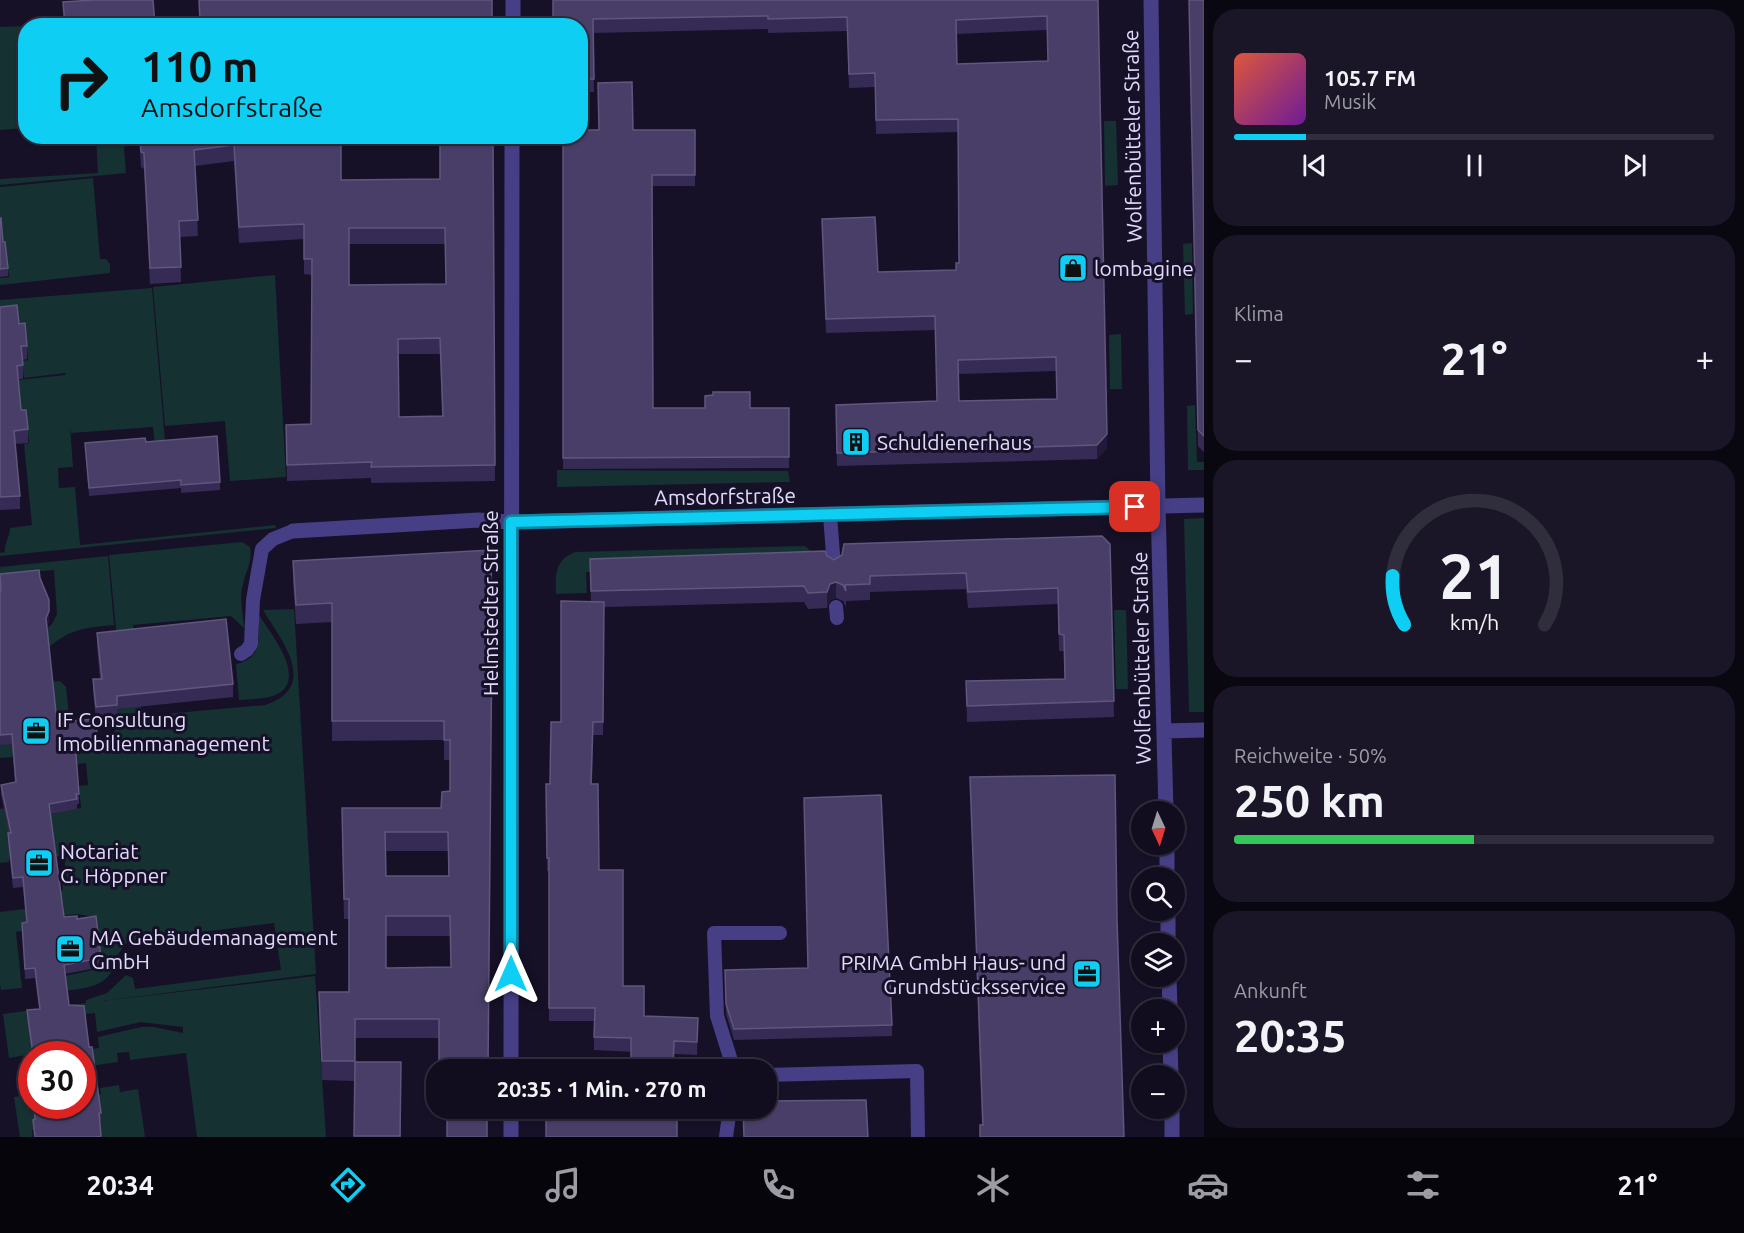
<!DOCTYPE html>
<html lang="de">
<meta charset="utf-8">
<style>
:root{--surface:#110d1e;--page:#1a1627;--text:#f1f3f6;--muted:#9c9ca4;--line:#302d3c;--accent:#0fcef4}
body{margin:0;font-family:Ubuntu,sans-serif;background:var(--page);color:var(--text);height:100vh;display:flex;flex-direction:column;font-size:22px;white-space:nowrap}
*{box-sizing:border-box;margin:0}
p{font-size:20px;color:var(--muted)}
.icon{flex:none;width:33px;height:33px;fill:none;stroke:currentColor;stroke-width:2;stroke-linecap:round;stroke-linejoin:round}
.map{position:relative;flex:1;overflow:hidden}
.sheet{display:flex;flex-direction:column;gap:9px;padding:9px;background:#090710;width:540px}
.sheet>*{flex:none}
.guide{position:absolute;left:18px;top:18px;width:570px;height:126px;border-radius:24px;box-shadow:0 2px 4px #0004,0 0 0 2px var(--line);background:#0fcef4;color:#111;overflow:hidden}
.needle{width:39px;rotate:176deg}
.controls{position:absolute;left:1131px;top:801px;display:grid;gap:12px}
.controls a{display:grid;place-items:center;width:54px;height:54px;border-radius:50%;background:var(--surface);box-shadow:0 2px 4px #0004,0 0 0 2px var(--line);font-size:30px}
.speed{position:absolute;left:18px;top:1041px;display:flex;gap:12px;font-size:30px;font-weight:700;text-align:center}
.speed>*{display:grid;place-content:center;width:78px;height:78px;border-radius:50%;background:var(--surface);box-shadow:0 2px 4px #0004,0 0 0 2px var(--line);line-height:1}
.speed .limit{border:9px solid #d22;background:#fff;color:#111}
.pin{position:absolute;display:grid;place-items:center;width:51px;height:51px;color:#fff;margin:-26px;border-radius:12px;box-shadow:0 3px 9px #0006}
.me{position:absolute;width:66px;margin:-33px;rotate:0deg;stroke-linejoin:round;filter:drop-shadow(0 0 4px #0008)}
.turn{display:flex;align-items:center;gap:21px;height:126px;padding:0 24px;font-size:27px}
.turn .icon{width:78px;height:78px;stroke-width:2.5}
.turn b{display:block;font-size:42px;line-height:51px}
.big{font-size:45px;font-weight:700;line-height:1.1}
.sheet .card{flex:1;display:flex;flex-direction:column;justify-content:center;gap:9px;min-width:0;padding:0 21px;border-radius:24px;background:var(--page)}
.sheet .dial{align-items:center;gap:0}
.dial svg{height:156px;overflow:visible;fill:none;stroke:var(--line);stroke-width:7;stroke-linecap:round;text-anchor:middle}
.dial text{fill:var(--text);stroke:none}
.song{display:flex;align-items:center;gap:18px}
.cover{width:72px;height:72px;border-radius:9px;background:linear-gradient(135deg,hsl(10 70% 55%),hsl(280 70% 35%))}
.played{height:6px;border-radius:3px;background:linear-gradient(90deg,var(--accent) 15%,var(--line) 15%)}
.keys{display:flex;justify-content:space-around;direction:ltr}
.heat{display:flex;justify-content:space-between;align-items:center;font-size:33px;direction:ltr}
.charge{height:9px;border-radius:4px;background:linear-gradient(90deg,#34c759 50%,var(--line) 0)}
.trip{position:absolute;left:426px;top:1059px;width:351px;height:60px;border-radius:24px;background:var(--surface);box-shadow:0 2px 4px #0004,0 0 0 2px var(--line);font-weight:700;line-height:60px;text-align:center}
.dock{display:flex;height:96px;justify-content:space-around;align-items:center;background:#07050c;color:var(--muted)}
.dock .icon{width:42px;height:42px}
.dock .active{color:var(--accent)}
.dock b{font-size:27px;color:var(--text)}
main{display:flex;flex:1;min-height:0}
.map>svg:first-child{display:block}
</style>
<main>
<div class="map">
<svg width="1204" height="1137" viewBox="0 0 1204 1137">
<rect width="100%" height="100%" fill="#171128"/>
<path fill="#153132" d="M 25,26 L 25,128 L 0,130 L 0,27 Z
M 1104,121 L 1116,121 L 1118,185 L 1105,186 Z
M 96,137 L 129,137 L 129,146 L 124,147 L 126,173 L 0,185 L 0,179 L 98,173 Z
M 93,178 L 100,259 L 106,259 L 110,264 L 110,273 L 0,285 L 0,278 L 9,277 L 6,249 L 4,249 L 2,225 L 0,225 L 0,187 Z
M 1192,243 L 1193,314 L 1185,315 L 1183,244 Z
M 275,275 L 286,477 L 230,481 L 225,421 L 165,426 L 153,287 Z
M 152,288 L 169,488 L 159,489 L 153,427 L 71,433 L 70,426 L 73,467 L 58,468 L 59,488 L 75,487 L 80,545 L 275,525 L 276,528 L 0,556 L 0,553 L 5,552 C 4,543 10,537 10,528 L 32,525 L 24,444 L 29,443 L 27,423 L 0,408 L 18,380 L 66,375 L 65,373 L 24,378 L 22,361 L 28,360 L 26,336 L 0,319 L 0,300 Z
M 1121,334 L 1122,389 L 1110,389 L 1109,335 Z
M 1195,405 L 1197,462 L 1204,462 L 1204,470 L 1188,470 L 1187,406 Z
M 557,470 L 788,471 L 790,482 L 557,487 Z
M 1204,518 L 1204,712 L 1189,712 L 1184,519 Z
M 242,542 L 250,547 C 253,560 246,571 243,584 C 239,597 243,614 244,628 L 231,616 L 133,625 L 142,716 L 265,705 C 320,687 282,641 263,610 L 294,609 L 316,974 L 101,1001 L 315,976 L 326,1137 L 197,1137 L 186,1053 L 130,1060 L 129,1052 L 117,1053 L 118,1062 L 83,1067 L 82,1054 L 61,1053 L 99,1048 L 98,1037 L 141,1027 L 154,1027 L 183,1033 L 183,1027 L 141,1022 L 97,1032 L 95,1013 L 29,1021 L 33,1054 L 9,1058 L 3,1014 L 86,1003 L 86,1000 L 107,993 L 126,975 L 133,978 L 135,989 L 281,970 L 274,923 L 128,941 L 113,961 C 114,987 81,989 62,991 L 65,976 L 102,968 L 97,925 L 89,916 L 76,914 L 38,919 L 28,930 L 16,932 L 22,988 L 1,990 L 0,984 L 0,912 L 66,904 L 62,904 L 60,891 L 63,890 L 62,880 L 67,879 L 64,856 L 12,859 L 9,859 L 9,862 L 0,863 L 0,809 L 5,808 L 9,819 L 6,820 L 7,823 L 81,808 L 79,786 L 88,785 L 86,763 L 62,766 L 61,754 L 252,735 L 98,749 L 98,744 L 105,743 L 118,727 L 113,663 L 119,662 L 109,555 Z
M 805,546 L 812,552 L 812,565 L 586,572 L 587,593 L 556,594 C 555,575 555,560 575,552 Z
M 108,556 L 114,625 C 85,628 72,628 49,647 L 48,654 L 45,630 L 52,624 L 57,614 L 54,570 L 0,575 L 0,567 Z
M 1114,610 L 1126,610 L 1128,689 L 1116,689 Z
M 259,615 C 271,634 311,682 273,696 C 262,699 250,699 239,700 L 236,664 C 264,657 258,639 259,615 Z
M 60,681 L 66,687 L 73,752 L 15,785 L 13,757 L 0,758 L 0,744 L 58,732 L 54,689 L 48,682 Z
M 119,1085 L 120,1092 L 138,1089 L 145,1137 L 101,1137 L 99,1124 L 101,1123 L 98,1095 L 101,1094 L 100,1088 Z
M 31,1095 L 35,1129 L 32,1130 L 33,1137 L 20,1137 L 14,1097 Z"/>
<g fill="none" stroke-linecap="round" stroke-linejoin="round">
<path stroke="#463f85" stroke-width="14" d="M 830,515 L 834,567
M 836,607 L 837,618
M 241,654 L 247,650 L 251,644 L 253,600 L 262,549 L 273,539 L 293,531
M 734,1070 L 717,1016 L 714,933 L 780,933
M 766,1075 L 917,1071 L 918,1137
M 726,1137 L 730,1108"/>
<path stroke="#463f85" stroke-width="15" d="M 1151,0 L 1158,506 L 1166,812
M 513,26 L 513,0
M 293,531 L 479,520 L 511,522 L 1204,505
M 1164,731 L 1204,730
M 1167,844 L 1167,878
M 1168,910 L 1168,944
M 1169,976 L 1170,1010
M 1170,1042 L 1171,1076
M 511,1070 L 512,136
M 1172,1108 L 1172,1137
M 511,1137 L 511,1108"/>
</g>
<path fill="#362b55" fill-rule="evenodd" d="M 199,0 L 492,0 L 492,26 L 200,26 Z
M 553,0 L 1098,0 L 1107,448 L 1097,459 L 837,466 L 836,405 L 937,401 L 935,330 L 826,333 L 822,219 L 878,272 L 956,270 L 959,263 L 958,132 L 876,134 L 875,87 L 849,88 L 847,31 L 768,33 L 768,29 L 593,33 L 594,92 L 580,92 L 580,26 ZM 1047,30 L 1048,61 L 957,64 L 956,34 ZM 1056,371 L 1057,399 L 959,401 L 958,374 Z
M 1189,0 L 1204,0 L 1204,452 L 1198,446 Z
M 633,130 L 695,130 L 695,186 L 652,186 L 653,408 L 789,408 L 789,468 L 563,469 L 563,136 Z
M 139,136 L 341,136 L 341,180 L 440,179 L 493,136 L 495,481 L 371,483 L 371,478 L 287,481 L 286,425 L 311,424 L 312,275 L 304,274 L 304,239 L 239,243 L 234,161 L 195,166 L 198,236 L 180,237 L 181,282 L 150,284 L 144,169 L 141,167 ZM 349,244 L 445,244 L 446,284 L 349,285 ZM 398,354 L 440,354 L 442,416 L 399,417 Z
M 0,218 L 8,268 L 8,276 L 0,277 Z
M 0,307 L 19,324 L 27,346 L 27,359 L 23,360 L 23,379 L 18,379 L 21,410 L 28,429 L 28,443 L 15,444 L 20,496 L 20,509 L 0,510 Z
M 146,442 L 220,482 L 220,490 L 181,493 L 181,488 L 89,496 L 85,443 Z
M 1110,544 L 1114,717 L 967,722 L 966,681 L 1065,679 L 1064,651 L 1059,651 L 1058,604 L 968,608 L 966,589 L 870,592 L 870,600 L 846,601 L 846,607 L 843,601 L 836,598 L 830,600 L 827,608 L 808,609 L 804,602 L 604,607 L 603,735 L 593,735 L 592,784 L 599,870 L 623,986 L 644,1016 L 698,1018 L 697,1055 L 594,1050 L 594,1021 L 549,1021 L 549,871 L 547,871 L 546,784 L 550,784 L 561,722 L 591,602 L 590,559 L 827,556 L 834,560 Z
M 491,550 L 488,1070 L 439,1038 L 355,1038 L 355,1076 L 401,1062 L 401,1137 L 354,1137 L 354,1081 L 322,1080 L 319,1011 L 319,992 L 349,992 L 349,919 L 344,919 L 342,828 L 441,808 L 450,791 L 450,760 L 444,760 L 444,740 L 332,741 L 332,622 L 296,624 L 293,581 L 293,561 ZM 385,851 L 448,851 L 448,876 L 386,876 ZM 386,936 L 450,936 L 451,967 L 386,968 Z
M 0,574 L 40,578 L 49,600 L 49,620 L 47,626 L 57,722 L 98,740 L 98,749 L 76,751 L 79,794 L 79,804 L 77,804 L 77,809 L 51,814 L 64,917 L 77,919 L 101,958 L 101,967 L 65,974 L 69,1005 L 89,1047 L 101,1113 L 101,1123 L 100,1123 L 101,1137 L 34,1137 L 33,1120 L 34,1120 L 32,1106 L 82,1106 L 82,1054 L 32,1054 L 27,1020 L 27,1010 L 39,1009 L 35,978 L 25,979 L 22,923 L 26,922 L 23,887 L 13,888 L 8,843 L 8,833 L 9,833 L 1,794 L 1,785 L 15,782 L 12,744 L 0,745 Z
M 97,633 L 233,684 L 233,697 L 117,709 L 117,719 L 96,720 L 93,692 L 93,679 L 100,679 L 97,646 Z
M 970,777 L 1117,919 L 1124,1137 L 980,1137 L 980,1125 L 982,1125 Z
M 725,970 L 892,1025 L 892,1036 L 734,1040 L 726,1014 Z"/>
<path fill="#22193b" d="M 1107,434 L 1107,448 L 1097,459 L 1097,445 Z
M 836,582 L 836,598 L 830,600 L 827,608 L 827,592 L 830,584 Z
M 49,611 L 49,620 L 46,628 L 46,618 Z"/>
<path fill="#483e67" stroke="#60567e" stroke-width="1.5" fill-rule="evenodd" d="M 93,0 L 153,0 L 155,26 L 65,26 L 63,2 Z
M 199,0 L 492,0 L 492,26 L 231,26 L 231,20 L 200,21 Z
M 553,0 L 1098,0 L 1107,434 L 1097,445 L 837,453 L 836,405 L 937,401 L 935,316 L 826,319 L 822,219 L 875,217 L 878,272 L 956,270 L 956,263 L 959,263 L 958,119 L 876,120 L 875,73 L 849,74 L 847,17 L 768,19 L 768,16 L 593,19 L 594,79 L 580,79 L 580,26 L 553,26 ZM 1047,16 L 1048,61 L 957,64 L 956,20 ZM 1056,357 L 1057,399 L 959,401 L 958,360 Z
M 1189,0 L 1204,0 L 1204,436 L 1198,430 Z
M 632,82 L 633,130 L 695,130 L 695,175 L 652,175 L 653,408 L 705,408 L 705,396 L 713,395 L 713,392 L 750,392 L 750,408 L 789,408 L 789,457 L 563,458 L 563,136 L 580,136 L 580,130 L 599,130 L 598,83 Z
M 140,136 L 341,136 L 341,180 L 440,179 L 440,136 L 493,136 L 495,465 L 371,467 L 372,462 L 287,465 L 286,425 L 311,424 L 312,259 L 304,259 L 304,224 L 239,227 L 234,145 L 194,150 L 198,220 L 179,221 L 181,267 L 150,268 L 144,153 L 141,152 ZM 349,228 L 445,228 L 446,284 L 349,285 ZM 440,338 L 443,416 L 399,417 L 398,339 Z
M 0,218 L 1,218 L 3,242 L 5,242 L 8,268 L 0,269 Z
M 17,305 L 19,324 L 25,323 L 27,346 L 21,346 L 23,365 L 17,366 L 21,410 L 26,410 L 28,429 L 14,431 L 20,496 L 0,497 L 0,307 Z
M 217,436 L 220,482 L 181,485 L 181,480 L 89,488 L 85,443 L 145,438 L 146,442 Z
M 1102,536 L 1110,544 L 1114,701 L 967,706 L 966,681 L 1065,679 L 1064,635 L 1059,634 L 1058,588 L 968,592 L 966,573 L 870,576 L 870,584 L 845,585 L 846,591 L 843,585 L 836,582 L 830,584 L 827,592 L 808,593 L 804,586 L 591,591 L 590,559 L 825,551 L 827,556 L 834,560 L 842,555 L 844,544 Z
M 491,550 L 492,630 L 488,1070 L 439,1070 L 439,1019 L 355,1019 L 355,1061 L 322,1061 L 319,992 L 349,992 L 349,899 L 344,899 L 342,808 L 441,808 L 442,792 L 450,791 L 450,740 L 444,740 L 444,721 L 332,721 L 332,603 L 296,605 L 293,561 ZM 385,832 L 448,832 L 449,876 L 386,876 ZM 386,916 L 450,916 L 451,967 L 386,968 Z
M 39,570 L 40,578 L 49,600 L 49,611 L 46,618 L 57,722 L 95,719 L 98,740 L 75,742 L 79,794 L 76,794 L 77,799 L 49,804 L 64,917 L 77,916 L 77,919 L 96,916 L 101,958 L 64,965 L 69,1005 L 84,1006 L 89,1047 L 92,1047 L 101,1113 L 99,1113 L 101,1136 L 97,1137 L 35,1137 L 33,1120 L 35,1119 L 34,1106 L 82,1106 L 82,1054 L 33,1054 L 27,1010 L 40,1009 L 35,968 L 25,969 L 22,923 L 27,922 L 23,877 L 13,878 L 8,833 L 11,833 L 1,785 L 16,782 L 12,734 L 0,735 L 0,591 L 1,591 L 0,574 Z
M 561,601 L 604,602 L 603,722 L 593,722 L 591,784 L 598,784 L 599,870 L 623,870 L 623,986 L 644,986 L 644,1016 L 698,1018 L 697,1042 L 674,1041 L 673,1070 L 631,1070 L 631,1038 L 594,1037 L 595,1008 L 549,1008 L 549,858 L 547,858 L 546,784 L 550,784 L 551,722 L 561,722 Z
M 226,619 L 233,684 L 117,696 L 117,705 L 96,707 L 93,679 L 102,679 L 97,633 Z
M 1115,775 L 1117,919 L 1124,1137 L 980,1137 L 980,1125 L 983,1125 L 970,777 Z
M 881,795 L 892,1025 L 734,1029 L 726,1004 L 725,970 L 808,968 L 804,798 Z
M 355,1062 L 401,1062 L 400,1136 L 354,1136 Z
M 866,1100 L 868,1137 L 744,1137 L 743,1108 L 766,1108 L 766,1101 Z
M 447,1108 L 487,1108 L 487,1137 L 447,1137 Z
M 546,1108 L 677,1108 L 677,1137 L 546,1137 Z"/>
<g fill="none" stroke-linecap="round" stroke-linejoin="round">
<g stroke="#0a869f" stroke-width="15">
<path id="route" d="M 511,974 L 511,522 L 1135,507"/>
</g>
<use href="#route" stroke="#0fcef4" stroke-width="10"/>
</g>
<defs>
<g id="shop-square" transform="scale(1.5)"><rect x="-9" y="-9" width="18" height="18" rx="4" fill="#0fcef4" stroke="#171128"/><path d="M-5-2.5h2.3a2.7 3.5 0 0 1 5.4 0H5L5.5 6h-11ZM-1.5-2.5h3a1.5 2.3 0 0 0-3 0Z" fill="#111"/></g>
<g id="building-square" transform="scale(1.5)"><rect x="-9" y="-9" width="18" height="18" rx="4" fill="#0fcef4" stroke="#171128"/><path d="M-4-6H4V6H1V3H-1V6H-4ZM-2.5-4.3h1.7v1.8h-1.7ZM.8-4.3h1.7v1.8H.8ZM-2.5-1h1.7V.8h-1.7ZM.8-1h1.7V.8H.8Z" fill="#111"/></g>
<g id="office-square" transform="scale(1.5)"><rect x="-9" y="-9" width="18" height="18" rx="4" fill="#0fcef4" stroke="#171128"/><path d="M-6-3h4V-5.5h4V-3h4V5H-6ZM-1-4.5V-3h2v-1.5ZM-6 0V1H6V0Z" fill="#111"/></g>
</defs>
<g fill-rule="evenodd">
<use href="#shop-square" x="1073" y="268"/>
<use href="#building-square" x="856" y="442"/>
<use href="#office-square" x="36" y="731"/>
<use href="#office-square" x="39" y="863"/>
<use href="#office-square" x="70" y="949"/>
<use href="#office-square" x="1087" y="974"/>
</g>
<g text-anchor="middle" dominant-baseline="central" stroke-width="6" stroke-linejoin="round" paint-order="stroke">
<g font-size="21" fill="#e0dafd" stroke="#171128">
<text transform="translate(1132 136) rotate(-91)">Wolfenbütteler Straße</text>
<text transform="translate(725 496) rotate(-1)">Amsdorfstraße</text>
<text transform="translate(490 603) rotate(-90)">Helmstedter Straße</text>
<text transform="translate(1141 658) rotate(-91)">Wolfenbütteler Straße</text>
</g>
<g font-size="21" fill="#e0dafd" stroke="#171128" text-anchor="start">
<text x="1094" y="268">lombagine</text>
<text x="877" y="442">Schuldienerhaus</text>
<text x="57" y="719">IF Consultung<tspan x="57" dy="24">Imobilienmanagement</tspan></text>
<text x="60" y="851">Notariat<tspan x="60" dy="24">G. Höppner</tspan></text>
<text x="91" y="937">MA Gebäudemanagement<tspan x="91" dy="24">GmbH</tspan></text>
<text x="1066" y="962" text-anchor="end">PRIMA GmbH Haus- und<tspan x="1066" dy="24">Grundstücksservice</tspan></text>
</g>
</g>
</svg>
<div class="controls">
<a><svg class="needle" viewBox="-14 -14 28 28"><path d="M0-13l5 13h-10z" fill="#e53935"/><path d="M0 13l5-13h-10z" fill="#9c9ca4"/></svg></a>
<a><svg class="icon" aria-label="search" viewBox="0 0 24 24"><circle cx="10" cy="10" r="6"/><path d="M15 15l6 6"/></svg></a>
<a><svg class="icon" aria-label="layers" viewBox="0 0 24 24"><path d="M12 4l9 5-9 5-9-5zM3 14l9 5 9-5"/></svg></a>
<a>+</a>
<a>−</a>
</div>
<div class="speed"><div class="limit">30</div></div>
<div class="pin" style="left:1135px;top:507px;background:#d93025"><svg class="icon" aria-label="arrive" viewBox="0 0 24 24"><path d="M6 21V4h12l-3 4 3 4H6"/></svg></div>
<svg class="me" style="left:511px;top:974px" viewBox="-20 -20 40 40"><path d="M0-17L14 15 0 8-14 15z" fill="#0fcef4" stroke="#fff" stroke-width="4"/></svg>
<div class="trip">20:35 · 1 Min. · 270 m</div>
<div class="guide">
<div class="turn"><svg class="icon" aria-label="right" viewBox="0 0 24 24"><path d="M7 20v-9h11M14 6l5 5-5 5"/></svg><div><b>110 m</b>Amsdorfstraße</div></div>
</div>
</div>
<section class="sheet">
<div class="card">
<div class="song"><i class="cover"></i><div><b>105.7 FM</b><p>Musik</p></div></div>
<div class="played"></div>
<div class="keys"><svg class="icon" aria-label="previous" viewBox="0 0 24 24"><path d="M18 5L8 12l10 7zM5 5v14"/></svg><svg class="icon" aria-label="pause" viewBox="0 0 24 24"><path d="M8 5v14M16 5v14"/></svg><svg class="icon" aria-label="next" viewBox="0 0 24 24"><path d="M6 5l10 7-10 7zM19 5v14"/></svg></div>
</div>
<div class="card"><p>Klima</p>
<div class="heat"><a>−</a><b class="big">21°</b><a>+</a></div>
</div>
<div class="card dial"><svg viewBox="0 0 100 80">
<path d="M14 69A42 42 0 1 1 86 69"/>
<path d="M14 69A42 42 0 0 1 8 44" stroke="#0fcef4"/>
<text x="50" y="56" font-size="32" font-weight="700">21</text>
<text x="50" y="72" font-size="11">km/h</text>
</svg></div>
<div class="card"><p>Reichweite · 50%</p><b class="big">250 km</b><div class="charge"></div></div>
<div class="card"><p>Ankunft</p><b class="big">20:35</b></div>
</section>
</main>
<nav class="dock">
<b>20:34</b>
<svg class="icon active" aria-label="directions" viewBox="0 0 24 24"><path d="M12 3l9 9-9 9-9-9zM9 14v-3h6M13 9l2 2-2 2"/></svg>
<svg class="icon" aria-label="music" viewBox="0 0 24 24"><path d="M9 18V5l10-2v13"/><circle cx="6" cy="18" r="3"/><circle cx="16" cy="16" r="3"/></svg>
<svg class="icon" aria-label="phone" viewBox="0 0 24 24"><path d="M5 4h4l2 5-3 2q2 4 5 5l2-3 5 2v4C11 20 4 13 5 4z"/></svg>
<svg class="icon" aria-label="climate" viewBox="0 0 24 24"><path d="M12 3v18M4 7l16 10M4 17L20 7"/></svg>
<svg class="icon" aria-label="car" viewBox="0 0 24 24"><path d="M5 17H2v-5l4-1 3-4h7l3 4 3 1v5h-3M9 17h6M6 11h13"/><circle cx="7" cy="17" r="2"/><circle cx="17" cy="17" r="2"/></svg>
<svg class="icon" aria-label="filters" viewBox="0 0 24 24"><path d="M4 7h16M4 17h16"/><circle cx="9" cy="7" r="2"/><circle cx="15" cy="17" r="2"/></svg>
<b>21°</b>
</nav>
